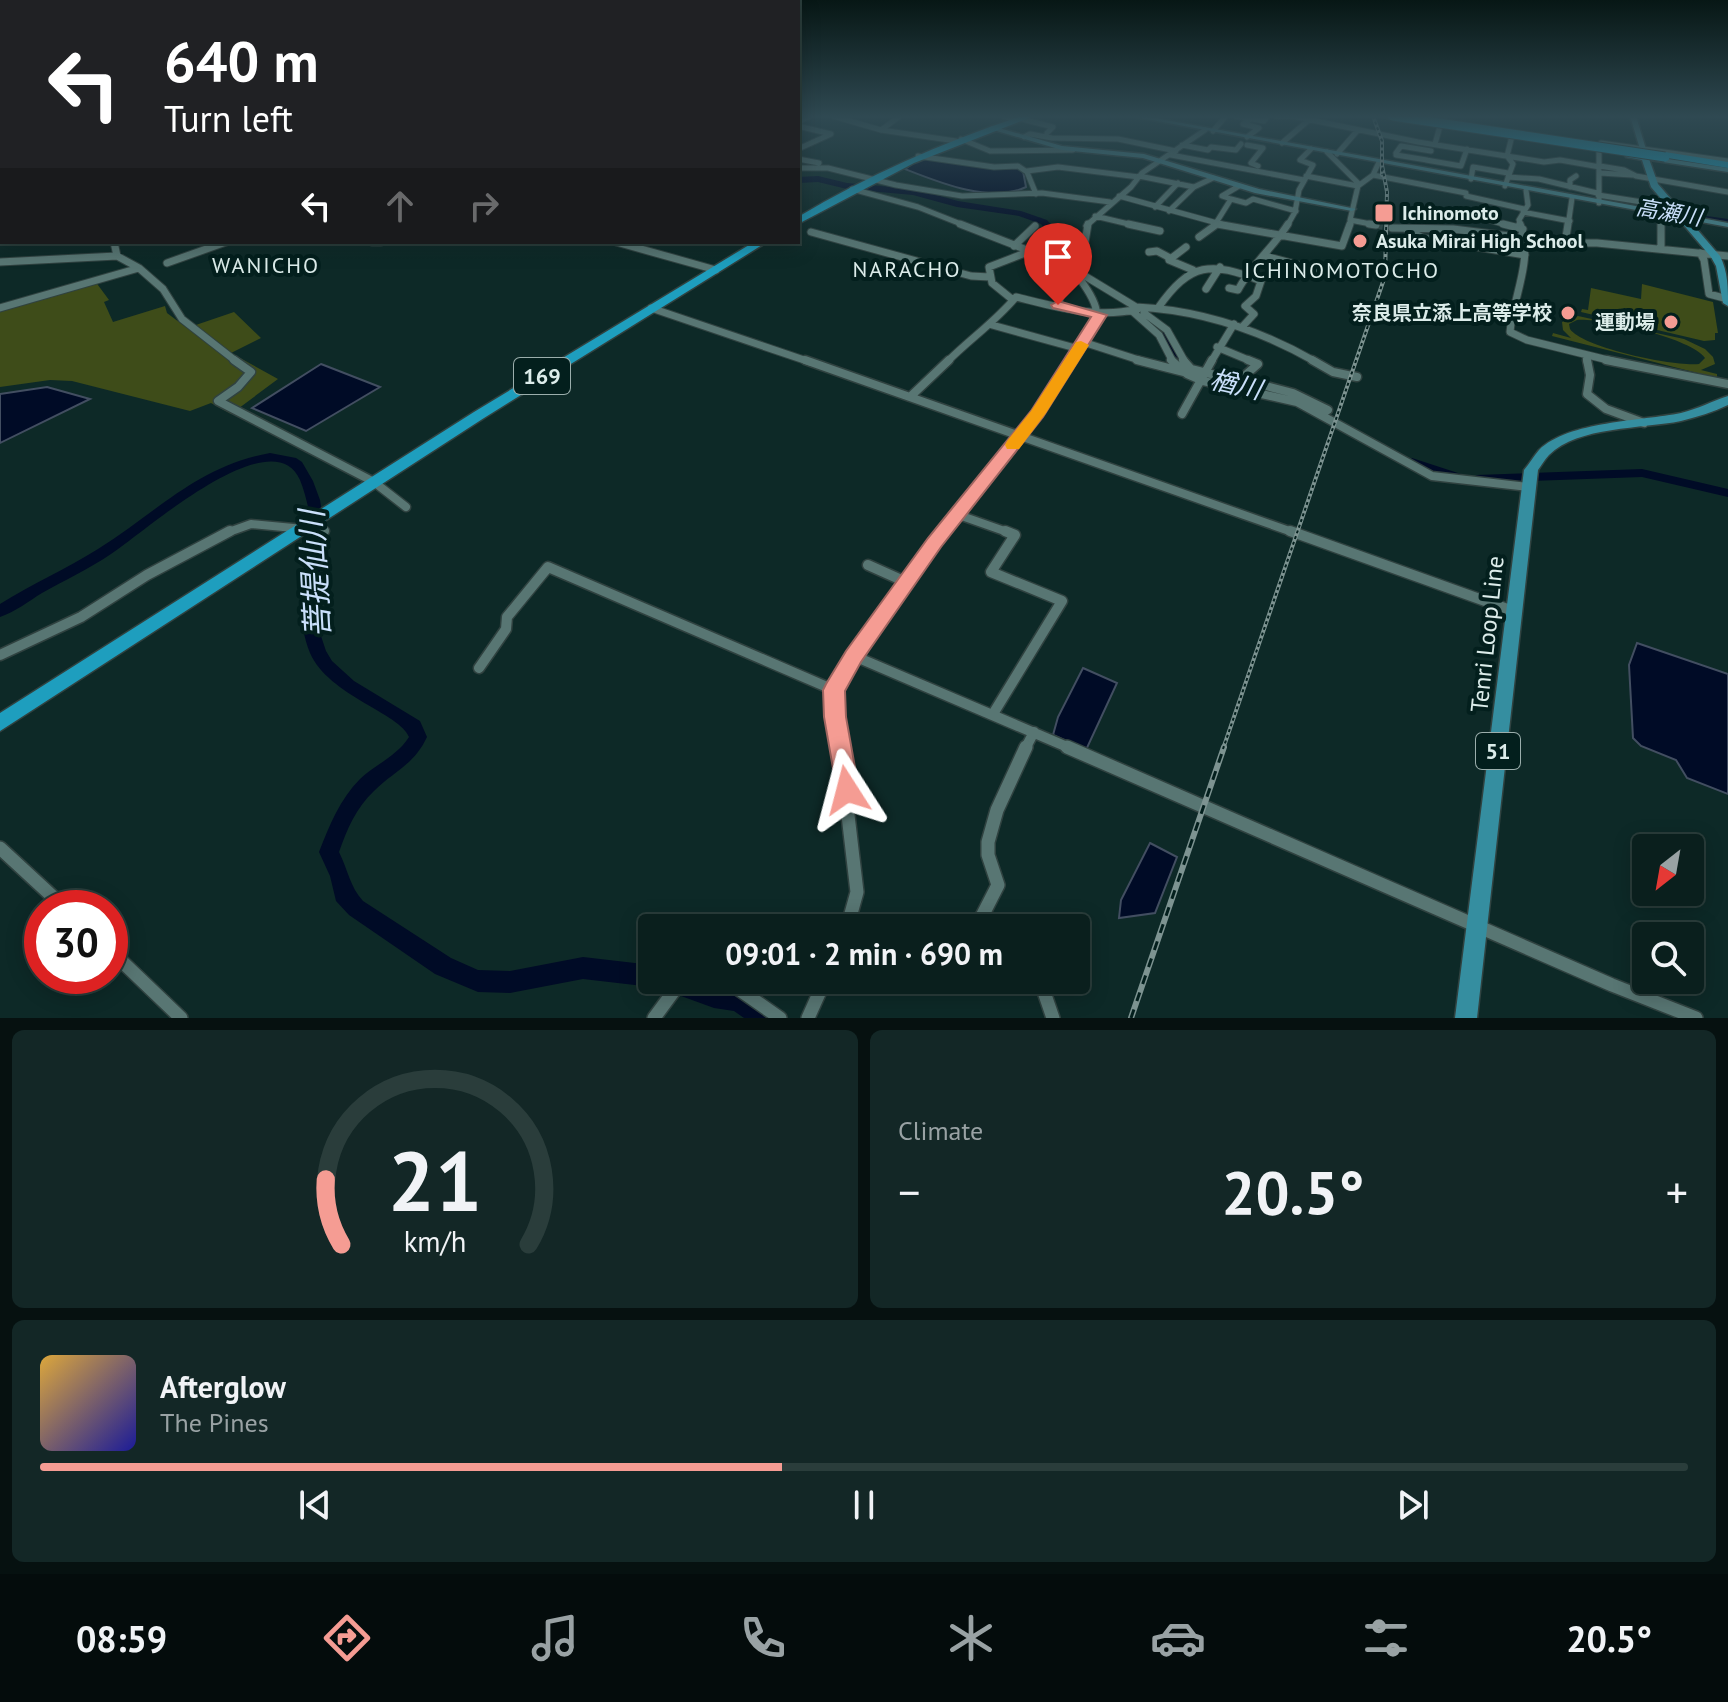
<!DOCTYPE html>
<meta charset="utf-8">
<style>
:root{--surface:#0a1f1d;--page:#132726;--text:#f1f3f6;--muted:#99a2a4;--line:#2a3d3b;--accent:#f59c93}
body{margin:0;font-family:"PT Sans","Noto Sans JP",sans-serif;background:var(--page);color:var(--text);height:100vh;display:flex;flex-direction:column;font-size:30px;white-space:nowrap}
*{box-sizing:border-box;margin:0}
p{font-size:26px;color:var(--muted)}
.icon{flex:none;width:44px;height:44px;fill:none;stroke:currentColor;stroke-width:2;stroke-linecap:round;stroke-linejoin:round}
.map{position:relative;height:1018px;overflow:hidden}
.details{display:flex;flex-direction:column;gap:12px;padding:12px;background:#061110;flex:1}
.details>*{flex:none}
.banner{position:absolute;left:0px;top:0px;width:800px;height:244px;box-shadow:0 4px 20px #0003,0 0 0 2px var(--line);background:#202124;color:#fff;overflow:hidden}
.needle{width:52px;rotate:211deg}
.fabs{position:absolute;left:1632px;top:834px;display:grid;gap:16px}
.fabs a{display:grid;place-items:center;width:72px;height:72px;border-radius:8px;background:var(--surface);box-shadow:0 4px 20px #0003,0 0 0 2px var(--line);font-size:40px}
.speed{position:absolute;left:24px;top:890px;display:flex;gap:16px;font-size:40px;font-weight:700;text-align:center}
.speed>*{display:grid;place-content:center;width:104px;height:104px;border-radius:50%;background:var(--surface);box-shadow:0 4px 20px #0003,0 0 0 2px var(--line);line-height:1}
.speed .limit{border:12px solid #d22;background:#fff;color:#111}
.pin{position:absolute;display:grid;place-items:center;width:68px;height:68px;color:#fff;margin:-82px -34px;border-radius:50% 50% 50% 0;rotate:-45deg;box-shadow:0 0 8px #0007}
.pin .icon{rotate:45deg}
.me{position:absolute;width:88px;margin:-44px;rotate:351deg;stroke-linejoin:round;filter:drop-shadow(0 0 6px #0008)}
.turn{display:flex;align-items:center;gap:28px;height:168px;padding:0 32px;font-size:36px}
.turn .icon{width:104px;height:104px;stroke-width:2.5}
.turn b{display:block;font-size:56px;line-height:68px}
.lanes{display:flex;align-items:center;height:76px;padding:0 32px;background:#0003;justify-content:center;gap:40px;direction:ltr}
.lanes .off{opacity:.35}
.big{font-size:60px;font-weight:800;line-height:1.1}
.details .widget{flex:1;display:flex;flex-direction:column;justify-content:center;gap:12px;min-width:0;padding:0 28px;border-radius:12px;background:var(--page)}
.details .dial{align-items:center;gap:0}
.dial svg{height:208px;overflow:visible;fill:none;stroke:var(--line);stroke-width:7;stroke-linecap:round;text-anchor:middle}
.dial text{fill:var(--text);stroke:none}
.song{display:flex;align-items:center;gap:24px}
.cover{width:96px;height:96px;border-radius:12px;background:linear-gradient(135deg,hsl(40 70% 55%),hsl(240 70% 35%))}
.played{height:8px;border-radius:4px;background:linear-gradient(90deg,var(--accent) 45%,var(--line) 45%)}
.keys{display:flex;justify-content:space-around;direction:ltr}
.heat{display:flex;justify-content:space-between;align-items:center;font-size:44px;direction:ltr}
.details .tiles{flex:1;display:grid;gap:12px;grid-template-columns:1fr 1fr}
.widget:last-child{grid-column:span 2}
.trip{position:absolute;left:638px;top:914px;width:452px;height:80px;border-radius:8px;background:var(--surface);box-shadow:0 4px 20px #0003,0 0 0 2px var(--line);font-weight:800;line-height:80px;text-align:center}
.tabs{display:flex;height:128px;justify-content:space-around;align-items:center;background:#040c0c;color:var(--muted)}
.tabs .icon{width:56px;height:56px}
.tabs .current{color:var(--accent)}
.tabs b{font-size:36px;color:var(--text)}
.map>svg:first-child{display:block}
</style>
<div class="map">
<svg width="1728" height="1018" viewBox="0 0 1728 1018">
<rect width="100%" height="100%" fill="#0d2927"/>
<path fill="#3e4c19" fill-rule="evenodd" d="M 95,281 L 109,300 L 104,302 L 113,322 L 165,306 L 167,313 L 187,328 L 234,312 L 261,338 L 231,353 L 278,379 L 231,414 L 211,403 L 190,411 L 72,381 L 50,380 L 0,387 L 0,310 Z
M 1642,284 L 1713,302 L 1718,333 L 1715,333 L 1715,340 L 1704,341 L 1581,312 L 1582,309 L 1588,310 L 1591,288 L 1641,299 Z
M 1578,316 L 1684,339 L 1705,349 L 1713,357 L 1715,364 L 1701,370 L 1717,374 L 1717,378 L 1552,336 L 1553,333 L 1571,338 L 1563,330 L 1562,322 ZM 1577,320 C 1602,318 1691,338 1705,358 L 1699,364 C 1676,367 1583,348 1570,329 L 1569,324 Z"/>
<path fill="#000b26" stroke="#424e61" stroke-width="2" d="M 920,158 L 1017,167 L 1023,171 L 1026,187 C 991,204 938,182 905,169 Z
M 321,364 L 380,387 L 306,431 L 252,408 Z
M 47,387 L 90,399 L 0,443 L 0,394 Z
M 1637,643 L 1728,674 L 1728,794 L 1687,778 L 1676,760 L 1641,746 L 1633,738 L 1629,665 Z
M 1083,668 L 1117,683 L 1086,750 L 1053,735 L 1058,717 Z
M 1150,843 L 1177,857 L 1155,913 L 1119,918 L 1121,900 Z"/>
<g fill="none" stroke-linecap="round" stroke-linejoin="round">
<path fill="#000b26" fill-rule="evenodd" d="M 818,176 L 847,183 L 914,189 L 958,201 L 1021,211 L 1047,220 L 1059,234 L 1062,250 L 1086,274 L 1077,276 L 1054,253 L 1049,234 L 1041,224 L 1019,216 L 957,207 L 913,195 L 847,189 L 818,182 L 798,183 L 798,177 Z
M 1686,213 L 1728,219 L 1728,225 L 1683,218 L 1682,216 Z
M 1164,328 L 1169,331 L 1180,357 L 1192,368 L 1192,372 L 1184,372 L 1169,358 L 1159,331 Z
M 1226,379 L 1281,389 L 1287,393 L 1281,397 L 1222,386 L 1220,383 Z
M 270,453 L 296,458 L 302,462 L 313,481 L 320,500 L 326,537 L 320,568 L 318,611 L 320,633 L 326,651 L 332,661 L 354,681 L 420,721 L 427,737 C 414,765 394,771 374,791 C 356,808 347,829 339,852 C 348,870 350,887 363,901 L 451,958 L 478,970 L 510,971 L 583,957 L 652,965 L 652,980 L 698,980 L 714,986 L 738,989 L 772,1010 L 775,1018 L 744,1018 L 734,1011 L 714,1008 L 659,988 L 658,985 L 652,987 L 583,979 L 510,993 L 478,992 L 435,974 L 349,915 L 336,901 L 330,876 L 319,852 C 329,826 340,799 360,779 C 376,764 397,756 409,737 C 400,713 329,696 310,653 C 299,627 300,595 304,569 C 306,557 312,545 311,533 C 311,516 306,495 300,480 C 272,417 142,534 111,554 C 89,569 65,580 42,593 C 29,601 15,612 0,617 L 0,604 C 32,584 66,569 98,549 C 157,512 198,466 270,453 Z
M 1412,458 L 1461,474 L 1463,477 L 1456,481 L 1407,465 L 1405,462 Z
M 1642,469 L 1728,489 L 1728,497 L 1642,477 L 1477,483 L 1470,479 L 1477,475 Z"/>
<path stroke="#2c4644" stroke-width="5" stroke-dasharray="5 3" stroke-linecap="butt" d="M 1376,225 L 1379,226"/>
<path stroke="#2c4644" stroke-width="7" stroke-dasharray="7 3" stroke-linecap="butt" d="M 1376,225 L 1392,228"/>
<g stroke="#304240" stroke-width="7">
<path id="street-far4" d="M 833,116 L 881,130 L 956,141
M 1003,116 L 1016,120
M 1235,116 L 1264,121 L 1268,116
M 1276,116 L 1292,116
M 1292,116 L 1418,142 L 1544,162 L 1560,160 L 1600,167
M 1424,116 L 1444,119
M 1022,119 L 1053,127 L 1047,133
M 798,122 L 810,116
M 798,126 L 831,134 L 798,149
M 881,130 L 900,116
M 1213,131 L 1226,116
M 1024,137 L 1030,134 L 1052,138 L 1118,139 L 1176,151
M 1247,137 L 1259,128 L 1243,124 L 1251,119
M 961,139 L 990,151 L 1073,150
M 1282,143 L 1310,119
M 1601,143 L 1728,161
M 1435,144 L 1440,126
M 1182,145 L 1208,150 L 1211,147 L 1236,150 L 1241,144
M 1247,145 L 1263,148 L 1251,163 L 1258,166
M 1599,150 L 1599,203
M 1327,152 L 1359,184
M 1396,153 L 1401,146 L 1431,151
M 1337,154 L 1358,130
M 1171,155 L 1304,180
M 1396,155 L 1427,160
M 918,156 L 994,167 L 1018,166 L 1027,172 L 1036,194
M 798,159 L 819,163
M 1426,160 L 1461,166 L 1467,149
M 1600,166 L 1624,170 L 1636,176 L 1728,192
M 798,168 L 828,168 L 896,185 L 962,196 L 1042,193 L 1110,202
M 1027,171 L 1058,167 L 1139,177
M 1600,173 L 1632,175
M 1373,175 L 1466,193 L 1466,196 L 1524,209
M 1139,176 L 1194,187
M 1306,176 L 1358,186
M 1508,177 L 1539,179 L 1597,193
M 1471,179 L 1473,167 L 1508,173
M 1505,186 L 1513,164 L 1507,156 L 1512,136
M 1570,187 L 1570,180 L 1576,176
M 852,189 L 918,207 L 966,226
M 1598,195 L 1673,207
M 1119,196 L 1228,226
M 1231,199 L 1246,203 L 1253,199 L 1296,211
M 1155,207 L 1178,183
M 1453,210 L 1510,226
M 1169,211 L 1194,187 L 1213,178
M 1523,212 L 1570,221
M 1661,215 L 1661,226
M 1095,216 L 1137,226
M 1216,223 L 1231,199 L 1222,196 L 1239,186
M 1376,225 L 1350,220 L 1358,186 L 1373,175 L 1379,162
M 1086,226 L 1131,187 L 1142,173 L 1205,130
M 1287,226 L 1295,212 L 1299,190 L 1313,165 L 1300,160 L 1311,149
M 1349,226 L 1351,221
M 1521,226 L 1519,220 L 1528,205 L 1526,190
M 1568,226 L 1572,198"/>
</g>
<g stroke="#304240" stroke-width="9">
<path id="street-far3" d="M 960,224 L 1079,270
M 1128,224 L 1160,231
M 1217,224 L 1342,246 L 1350,224
M 1369,224 L 1376,225
M 1503,224 L 1523,229
M 1520,224 C 1534,260 1513,296 1510,332 L 1527,340 L 1616,362
M 1568,224 L 1566,237 L 1575,241
M 1661,224 L 1661,249
M 1392,228 L 1453,229 L 1565,243 L 1597,243 L 1728,256
M 1407,230 L 1423,238 L 1525,255
M 811,232 L 971,276 L 990,277
M 1199,237 L 1217,224
M 114,242 L 117,256
M 372,242 L 381,242
M 616,242 L 716,270
M 1014,246 L 1035,226
M 1186,247 L 1169,260 L 1193,270
M 1149,252 L 1157,251 L 1172,259
M 1700,253 L 1704,260 L 1709,294 L 1728,299
M 1265,256 L 1325,272
M 0,262 L 117,256 L 139,268 L 163,289 L 182,319 L 237,362
M 167,263 L 226,242
M 1080,273 L 1136,307
M 1229,288 L 1238,290 C 1251,265 1273,248 1288,224
M 1206,289 L 1220,267
M 1013,300 L 992,283 L 989,267 L 1028,252
M 1058,305 L 1061,294 L 1052,291 L 1064,281
M 0,308 L 139,268
M 651,308 L 810,362
M 1158,308 C 1190,262 1211,261 1261,281 L 1256,296 L 1245,306 L 1254,314 L 1243,326
M 1132,311 L 1159,335 L 1173,362
M 1144,313 L 1167,330 L 1185,362
M 992,325 L 1079,349
M 1083,342 L 1145,362
M 1217,347 L 1253,362
M 1586,356 L 1587,362
M 947,362 C 970,339 995,322 1016,297 C 1057,307 1096,319 1138,309 L 1136,307 C 1201,310 1260,330 1316,362
M 1071,362 C 1096,323 1110,319 1079,278 L 1088,224
M 1211,362 L 1234,324"/>
</g>
<g stroke="#304240" stroke-width="11">
<path id="street-far2" d="M 234,360 L 251,372 L 238,387 L 218,401 L 374,482 L 406,507
M 805,360 L 1295,533
M 1137,360 L 1184,372
M 1171,360 L 1187,374 L 1203,381 L 1297,402 L 1432,476 L 1528,487
M 1183,360 L 1191,369 L 1243,382
M 1312,360 L 1333,372 L 1357,377
M 1587,360 L 1590,375 L 1587,394 L 1606,409 L 1644,423
M 1606,360 L 1728,384
M 1241,385 L 1242,378 L 1258,364 L 1248,360
M 1266,386 L 1293,393 L 1328,410 L 1320,414
M 911,396 L 949,360
M 1182,414 L 1212,360
M 956,514 L 1010,533
M 226,533 L 251,524 L 325,531
M 941,533 L 1038,413 L 1072,360"/>
</g>
<g stroke="#304240" stroke-width="13">
<path id="street-far1" d="M 1290,531 L 1513,611
M 868,565 L 906,582
M 0,655 L 81,617 L 147,575 L 230,531
M 854,656 L 1072,749
M 479,668 L 506,629 L 507,617 L 548,567 L 834,690
M 993,714 L 1062,601 L 991,572 L 1015,535 L 1005,531
M 841,749 L 834,690 L 854,656 L 943,531
M 1025,749 L 1034,732"/>
</g>
<g stroke="#304240" stroke-width="16">
<path id="street" d="M 840,747 L 857,892 L 847,928
M 1067,747 L 1612,985 L 1696,1018
M 0,848 L 65,908
M 976,928 L 998,885 L 988,855 L 988,842 L 997,810 L 1026,747
M 110,950 L 181,1018
M 715,980 L 734,986 L 780,1018
M 1035,980 L 1042,986 L 1053,1018
M 654,1018 L 682,980
M 808,1018 L 825,980"/>
</g>
<g stroke="#304240" stroke-width="3">
<path id="secondary" d="M 1130,116 L 1144,116 L 1728,223 L 1728,227 Z
M 1630,116 L 1636,116 L 1648,156 L 1728,168 L 1728,172 L 1643,159 Z
M 992,126 L 1062,146 L 1144,154 L 1259,189 L 1356,209 L 1352,211 L 1255,193 L 1143,158 L 1062,150 L 990,129 L 989,128 Z
M 0,170 L 2,170 L 2,174 L 0,174 Z"/>
</g>
<g stroke="#304240" stroke-width="3">
<path id="primary" d="M 1377,116 L 1396,116 L 1411,120 L 1407,122 Z
M 1629,153 L 1648,156 L 1658,184 L 1720,256 C 1728,272 1728,288 1728,306 L 1723,303 L 1716,266 L 1711,257 L 1651,187 L 1642,160 L 1626,157 L 1625,155 Z
M 1728,396 L 1728,405 C 1713,412 1697,417 1681,421 C 1642,429 1578,426 1549,455 C 1545,459 1541,466 1538,470 L 1477,1018 L 1455,1018 L 1524,470 C 1529,464 1534,456 1539,450 C 1568,421 1642,421 1681,413 C 1698,409 1712,401 1728,396 Z"/>
</g>
<g stroke="#304240" stroke-width="3">
<path id="highway" d="M 1022,116 L 1034,116 L 914,163 L 798,224 L 798,217 C 869,175 943,142 1022,116 Z
M 1665,152 L 1728,162 L 1728,168 L 1662,157 L 1662,153 Z
M 754,242 L 767,242 L 484,418 L 0,731 L 0,713 L 474,412 Z"/>
</g>
<use href="#street-far4" stroke="#587673" stroke-width="5"/>
<use href="#street-far3" stroke="#587673" stroke-width="7"/>
<use href="#street-far2" stroke="#587673" stroke-width="8"/>
<use href="#street-far1" stroke="#587673" stroke-width="10"/>
<use href="#street" stroke="#587673" stroke-width="13"/>
<use href="#secondary" fill="#47828a" fill-rule="evenodd"/>
<use href="#primary" fill="#358ea0" fill-rule="evenodd"/>
<use href="#highway" fill="#1e9ebe" fill-rule="evenodd"/>
<g stroke="#7d9391" stroke-width="4">
<path id="rail-far1" d="M 1373,116 L 1382,141 L 1382,175
M 1223,749 L 1385,276 L 1387,192 L 1382,165"/>
</g>
<g stroke="#7d9391" stroke-width="6">
<path id="rail" d="M 1131,1018 L 1224,747"/>
</g>
<use href="#rail-far1" stroke="#031f1d" stroke-width="2" stroke-dasharray="3" stroke-linecap="butt"/>
<use href="#rail" stroke="#031f1d" stroke-width="3" stroke-dasharray="9" stroke-linecap="butt"/>
<g stroke="#304240" stroke-width="11" stroke-linecap="butt">
<path id="highway-bridge" d="M 1393,116 L 1665,157"/>
</g>
<use href="#highway-bridge" stroke="#1e9ebe" stroke-width="9"/>
</g>
<linearGradient id="sky" x2="0" y2="1"><stop stop-color="#071715"/><stop offset="0.45" stop-color="#2f4952"/><stop offset="1" stop-color="#2f4952" stop-opacity="0"/></linearGradient>
<rect width="1728" height="259" fill="url(#sky)"/>
<path fill="#f59c93" stroke="#9f6560" stroke-width="2" d="M 1058,301 L 1107,315 L 1043,417 L 941,547 L 861,662 L 845,691 L 846,717 L 859,790 L 856,797 L 847,800 L 838,797 L 824,717 L 823,690 L 826,684 L 846,651 L 928,538 L 1031,411 L 1091,317 L 1053,308 L 1051,305 Z"/>
<path fill="#f59e0b" d="M 1081,341 L 1089,345 L 1046,413 L 1019,449 L 1007,449 L 1005,445 L 1007,441 L 1031,411 L 1076,342 Z"/>
<g fill="#f59c93" stroke="#031f1d" stroke-width="3">
<rect x="1374" y="203" width="20" height="20" rx="4"/>
<circle cx="1360" cy="241" r="8"/>
<circle cx="1568" cy="313" r="8"/>
<circle cx="1671" cy="322" r="8"/>
</g>
<g text-anchor="middle" dominant-baseline="central" stroke-width="8" stroke-linejoin="round" paint-order="stroke">
<g font-size="20" font-weight="bold" fill="#dcecea" stroke="#031f1d" text-anchor="start">
<text x="1402" y="213">Ichinomoto</text>
<text x="1376" y="241">Asuka Mirai High School</text>
<text x="1552" y="313" text-anchor="end">奈良県立添上高等学校</text>
<text x="1655" y="322" text-anchor="end">運動場</text>
</g>
<g font-size="22" font-style="italic" fill="#cae0fb" stroke="#031f1d">
<text transform="translate(1669 212) rotate(10)">高瀬川</text>
</g>
<g font-size="22" letter-spacing="2" fill="#dcecea" stroke="#031f1d">
<text x="266" y="265">WANICHO</text>
<text x="907" y="269">NARACHO</text>
<text x="1342" y="270">ICHINOMOTOCHO</text>
</g>
<g fill="#031f1d" stroke="#9baeac" stroke-width="2">
<rect x="514" y="358" width="56" height="36" rx="6"/>
<rect x="1476" y="733" width="44" height="36" rx="6"/>
</g>
<g font-size="22" font-weight="bold" fill="#dcecea">
<text x="542" y="376">169</text>
<text x="1498" y="751">51</text>
</g>
<g font-size="24" fill="#dcecea" stroke="#031f1d">
<text transform="translate(1487 634) rotate(-84)">Tenri Loop Line</text>
</g>
<g font-size="26" font-style="italic" fill="#cae0fb" stroke="#031f1d">
<text transform="translate(1236 384) rotate(13)">楢川</text>
</g>
<g font-size="32" font-style="italic" fill="#cae0fb" stroke="#031f1d">
<text transform="translate(314 574) rotate(-93)">菩提仙川</text>
</g>
</g>
</svg>
<div class="fabs">
<a><svg class="needle" viewBox="-14 -14 28 28"><path d="M0-13l5 13h-10z" fill="#e53935"/><path d="M0 13l5-13h-10z" fill="#99a2a4"/></svg></a>
<a><svg class="icon" aria-label="search" viewBox="0 0 24 24"><circle cx="10" cy="10" r="6"/><path d="M15 15l6 6"/></svg></a>
</div>
<div class="speed"><div class="limit">30</div></div>
<div class="pin" style="left:1058px;top:305px;background:#d93025"><svg class="icon" aria-label="arrive" viewBox="0 0 24 24"><path d="M6 21V4h12l-3 4 3 4H6"/></svg></div>
<svg class="me" style="left:847px;top:790px" viewBox="-20 -20 40 40"><path d="M0-17L14 15 0 8-14 15z" fill="#f59c93" stroke="#fff" stroke-width="4"/></svg>
<div class="trip">09:01 · 2 min · 690 m</div>
<div class="banner">
<div class="turn"><svg class="icon" aria-label="left" viewBox="0 0 24 24"><path d="M17 20v-9H6M10 6l-5 5 5 5"/></svg><div><b>640 m</b>Turn left</div></div>
<div class="lanes"><svg class="icon" aria-label="left" viewBox="0 0 24 24"><path d="M17 20v-9H6M10 6l-5 5 5 5"/></svg><svg class="icon off" aria-label="ahead" viewBox="0 0 24 24"><path d="M12 20V5M6 11l6-6 6 6"/></svg><svg class="icon off" aria-label="right" viewBox="0 0 24 24"><path d="M7 20v-9h11M14 6l5 5-5 5"/></svg></div>
</div>
</div>
<section class="details">
<div class="tiles">
<div class="widget dial"><svg viewBox="0 0 100 80">
<path d="M14 69A42 42 0 1 1 86 69"/>
<path d="M14 69A42 42 0 0 1 8 44" stroke="#f59c93"/>
<text x="50" y="56" font-size="32" font-weight="700">21</text>
<text x="50" y="72" font-size="11">km/h</text>
</svg></div>
<div class="widget"><p>Climate</p>
<div class="heat"><a>−</a><b class="big">20.5°</b><a>+</a></div>
</div>
<div class="widget">
<div class="song"><i class="cover"></i><div><b>Afterglow</b><p>The Pines</p></div></div>
<div class="played"></div>
<div class="keys"><svg class="icon" aria-label="previous" viewBox="0 0 24 24"><path d="M18 5L8 12l10 7zM5 5v14"/></svg><svg class="icon" aria-label="pause" viewBox="0 0 24 24"><path d="M8 5v14M16 5v14"/></svg><svg class="icon" aria-label="next" viewBox="0 0 24 24"><path d="M6 5l10 7-10 7zM19 5v14"/></svg></div>
</div>
</div>
</section>
<nav class="tabs">
<b>08:59</b>
<svg class="icon current" aria-label="directions" viewBox="0 0 24 24"><path d="M12 3l9 9-9 9-9-9zM9 14v-3h6M13 9l2 2-2 2"/></svg>
<svg class="icon" aria-label="music" viewBox="0 0 24 24"><path d="M9 18V5l10-2v13"/><circle cx="6" cy="18" r="3"/><circle cx="16" cy="16" r="3"/></svg>
<svg class="icon" aria-label="phone" viewBox="0 0 24 24"><path d="M5 4h4l2 5-3 2q2 4 5 5l2-3 5 2v4C11 20 4 13 5 4z"/></svg>
<svg class="icon" aria-label="climate" viewBox="0 0 24 24"><path d="M12 3v18M4 7l16 10M4 17L20 7"/></svg>
<svg class="icon" aria-label="car" viewBox="0 0 24 24"><path d="M5 17H2v-5l4-1 3-4h7l3 4 3 1v5h-3M9 17h6M6 11h13"/><circle cx="7" cy="17" r="2"/><circle cx="17" cy="17" r="2"/></svg>
<svg class="icon" aria-label="filters" viewBox="0 0 24 24"><path d="M4 7h16M4 17h16"/><circle cx="9" cy="7" r="2"/><circle cx="15" cy="17" r="2"/></svg>
<b>20.5°</b>
</nav>
